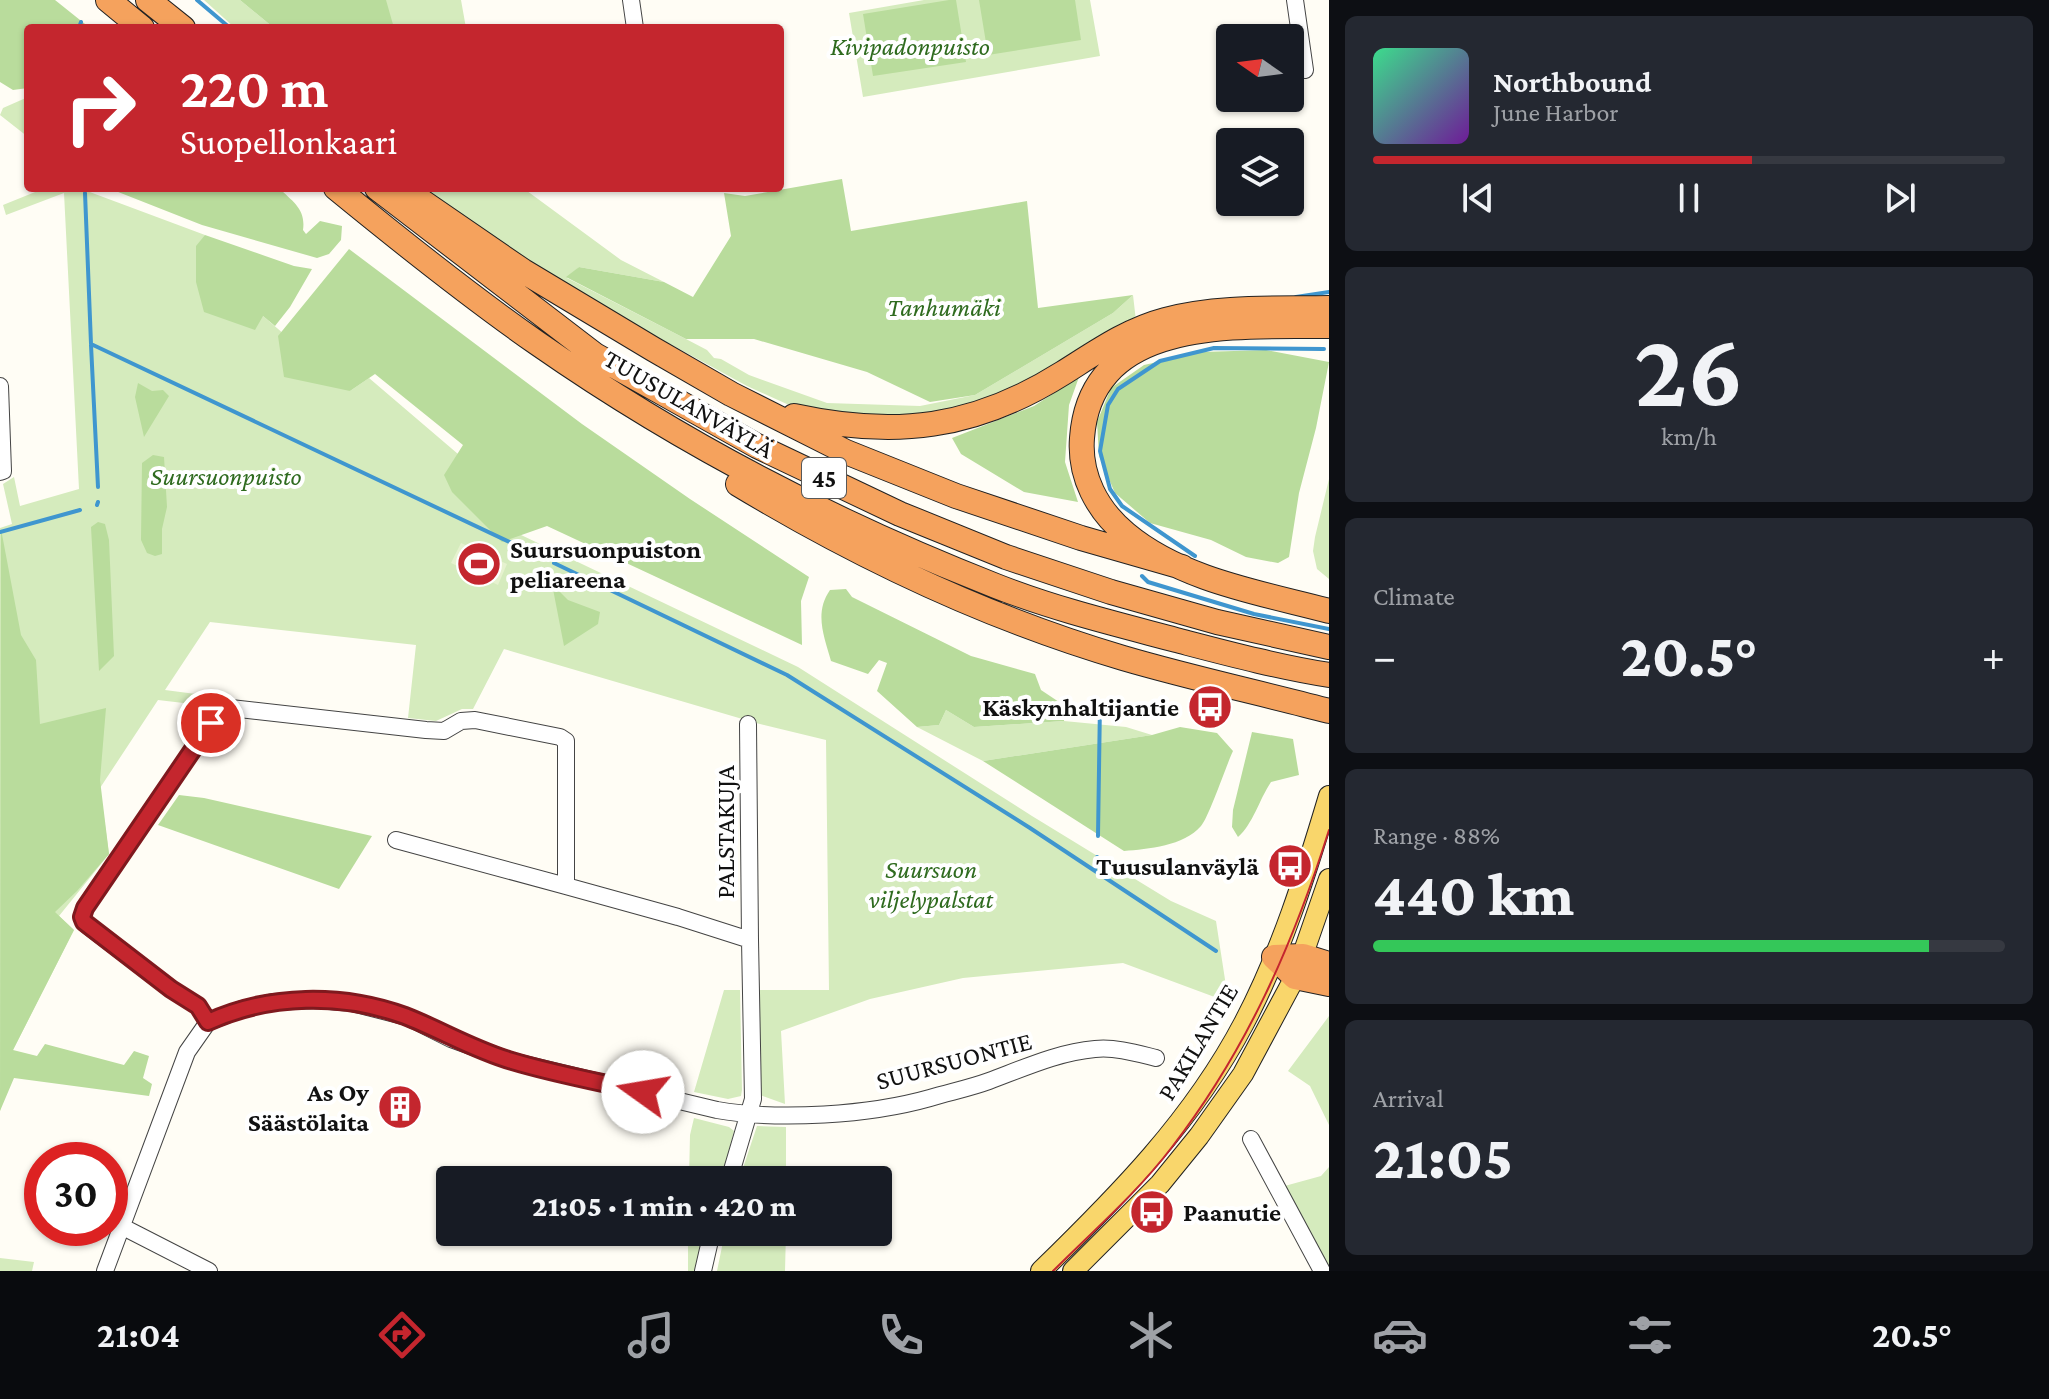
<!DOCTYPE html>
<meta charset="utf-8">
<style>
:root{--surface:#171b24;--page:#242831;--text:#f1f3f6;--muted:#9ea1a6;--line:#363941;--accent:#c4262e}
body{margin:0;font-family:"Crimson Pro",serif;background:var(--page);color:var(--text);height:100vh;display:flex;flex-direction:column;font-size:30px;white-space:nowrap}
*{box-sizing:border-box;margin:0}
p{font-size:26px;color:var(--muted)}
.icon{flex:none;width:44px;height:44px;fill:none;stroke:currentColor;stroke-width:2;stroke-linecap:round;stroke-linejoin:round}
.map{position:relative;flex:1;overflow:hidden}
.side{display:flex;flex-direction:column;gap:16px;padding:16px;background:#0d0f14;width:720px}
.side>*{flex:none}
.banner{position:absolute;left:24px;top:24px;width:760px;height:168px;border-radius:8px;box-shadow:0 2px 6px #0004;background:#c4262e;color:#fff;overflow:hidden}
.needle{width:52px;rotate:284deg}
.fabs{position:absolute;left:1216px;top:24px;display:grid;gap:16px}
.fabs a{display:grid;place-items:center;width:88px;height:88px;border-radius:8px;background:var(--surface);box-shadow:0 2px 6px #0004;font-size:40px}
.speed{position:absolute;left:24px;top:1142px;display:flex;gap:16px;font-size:40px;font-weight:700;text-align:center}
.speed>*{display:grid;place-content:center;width:104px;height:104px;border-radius:50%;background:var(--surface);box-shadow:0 2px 6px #0004;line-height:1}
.speed .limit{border:12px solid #d22;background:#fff;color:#111}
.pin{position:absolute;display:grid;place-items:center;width:68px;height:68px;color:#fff;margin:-34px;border:4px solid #fff;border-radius:50%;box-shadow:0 2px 8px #0007}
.me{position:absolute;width:88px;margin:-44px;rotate:283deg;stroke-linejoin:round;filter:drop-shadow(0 0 6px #0008)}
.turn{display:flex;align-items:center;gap:28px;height:168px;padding:0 24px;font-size:36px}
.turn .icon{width:104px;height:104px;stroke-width:2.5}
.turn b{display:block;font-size:56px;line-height:68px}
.big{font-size:60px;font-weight:800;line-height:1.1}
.side .tile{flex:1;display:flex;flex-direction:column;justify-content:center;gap:12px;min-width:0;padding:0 28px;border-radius:12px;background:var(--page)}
.side .dial{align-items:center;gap:0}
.dial b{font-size:104px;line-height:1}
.song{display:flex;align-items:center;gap:24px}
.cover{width:96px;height:96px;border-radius:12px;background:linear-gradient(135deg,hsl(150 70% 55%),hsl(280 70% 35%))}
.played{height:8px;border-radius:4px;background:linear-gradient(90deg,var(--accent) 60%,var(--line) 60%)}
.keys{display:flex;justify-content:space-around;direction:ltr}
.heat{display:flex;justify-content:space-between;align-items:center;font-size:44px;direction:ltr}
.charge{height:12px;border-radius:6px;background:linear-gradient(90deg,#34c759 88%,var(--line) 0)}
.trip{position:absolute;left:436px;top:1166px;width:456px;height:80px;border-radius:8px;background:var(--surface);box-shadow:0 2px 6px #0004;font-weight:800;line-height:80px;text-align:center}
.tab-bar{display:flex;height:128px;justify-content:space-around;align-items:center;background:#090b0e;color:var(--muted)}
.tab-bar .icon{width:56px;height:56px}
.tab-bar .selected{color:var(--accent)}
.tab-bar b{font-size:36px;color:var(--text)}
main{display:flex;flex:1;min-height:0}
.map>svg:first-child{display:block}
</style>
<main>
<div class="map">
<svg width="1329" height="1271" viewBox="0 0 1329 1271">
<rect width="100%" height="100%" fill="#fffdf5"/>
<path fill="#d5ebbd" d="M 204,0 L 240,0 L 274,28 L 235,28 Z
M 283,0 L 461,0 L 466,28 L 319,28 Z
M 924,0 L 1090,0 L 1100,56 L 863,97 L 849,13 Z
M 28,97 L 28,137 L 0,115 L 3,108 Z
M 45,188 L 79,188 L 205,235 L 204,239 L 263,316 L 350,391 L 369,378 L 458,454 L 445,475 L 500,525 L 798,667 L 1032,816 L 1171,901 L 1216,921 L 1226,986 L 1220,999 L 1123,963 L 963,978 L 870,999 L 781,1031 L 785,1104 L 760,1095 L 759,990 L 829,990 L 826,740 L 756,723 L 504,649 L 473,709 L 462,709 L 436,721 L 408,718 L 416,645 L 210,622 L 165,690 L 211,696 L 209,706 L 158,700 L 100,788 L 109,854 L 59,916 L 74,930 L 13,1050 L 0,1111 L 0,528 L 12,524 L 3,484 L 14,477 L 20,506 L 79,489 L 64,193 L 6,215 L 3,205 Z
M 417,188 L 523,188 L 621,260 L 664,282 L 579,267 L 567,278 L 686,339 L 707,350 L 714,358 L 721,359 L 749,375 L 827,403 L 920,406 L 975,395 L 1113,313 L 1133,295 L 1136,321 L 1009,392 L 936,416 L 832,416 L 789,405 L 747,386 L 575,292 Z
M 1329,479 L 1329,579 L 1317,569 L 1313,551 L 1315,537 Z
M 946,710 L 974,727 L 1064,721 L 1126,727 L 1152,735 L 983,761 L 917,727 L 939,725 Z
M 724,990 L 740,990 L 742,1090 L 741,1096 L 728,1099 L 694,1092 Z
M 1329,1016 L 1329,1125 L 1310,1086 L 1288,1071 Z
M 694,1118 L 729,1127 L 734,1131 L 721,1180 L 689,1180 L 690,1135 Z
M 757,1126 L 786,1127 L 786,1180 L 739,1180 Z
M 1329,1167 L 1329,1268 L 1281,1187 L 1321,1176 Z
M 688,1232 L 705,1232 L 697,1271 L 688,1271 Z
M 725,1232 L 786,1232 L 785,1271 L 717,1271 Z
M 0,1258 L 34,1262 L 32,1271 L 0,1271 Z"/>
<path fill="#b9dc9c" d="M 0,0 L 55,0 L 90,28 L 28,28 L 28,88 L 13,90 L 0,82 Z
M 240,0 L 386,0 L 394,28 L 274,28 Z
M 949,0 L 956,0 L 966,62 L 873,76 L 863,14 Z
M 979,0 L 1075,0 L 1081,40 L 988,55 Z
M 842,179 L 851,231 L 1027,201 L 1038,308 L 1133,295 L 1113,313 L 975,395 L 930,402 L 867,372 L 754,339 L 686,339 L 566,277 L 579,267 L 664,282 L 693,297 L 731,236 L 724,193 L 745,196 Z
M 108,188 L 279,188 C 293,202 306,209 303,230 L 306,234 L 320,221 L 342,226 L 341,240 L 329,254 L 317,258 L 202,225 Z
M 205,235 L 294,266 L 312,269 L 290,307 L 275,326 L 263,316 L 255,330 L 204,312 L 196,282 L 196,246 Z
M 349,249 L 582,424 L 690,499 L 809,577 L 801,601 L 802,645 L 547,526 L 502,542 L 452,492 L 444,475 L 463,445 L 375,374 L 350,391 L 284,377 L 278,336 Z
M 1266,350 L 1329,362 L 1316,428 L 1299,493 L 1289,557 L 1278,563 L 1246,557 L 1211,540 L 1150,523 L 1115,493 L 1099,456 L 1097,422 L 1111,388 L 1144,365 L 1202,352 Z
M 1079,377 L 1069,405 L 1065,462 L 1078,502 L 1024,492 L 961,454 L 952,438 L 1034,406 Z
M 138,383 L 152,391 L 163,390 L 169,396 L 144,437 L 135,397 Z
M 153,455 L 164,457 L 167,507 L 162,529 L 162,554 L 155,556 L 147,553 L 141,540 L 142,463 Z
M 98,522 L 105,524 L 109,540 L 114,656 L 99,671 L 91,527 Z
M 1,529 L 21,635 L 36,660 L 40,724 L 106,708 L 100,780 L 109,854 L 77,891 L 55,912 L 74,930 L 13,1050 L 37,1056 L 45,1044 L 124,1065 L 134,1051 L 149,1056 L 143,1078 L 152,1084 L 149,1096 L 14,1078 L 0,1111 Z
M 552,584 L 568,600 L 600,612 L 598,624 L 564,646 Z
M 846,589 L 852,597 L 971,656 L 1035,674 L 1041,690 L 1065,706 L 1064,721 L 974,727 L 946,710 L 939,725 L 917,727 L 877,691 L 887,663 L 879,660 L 868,674 L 831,661 C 824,636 814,613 830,590 Z
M 1180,727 L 1217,733 L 1233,751 C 1226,766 1209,817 1201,826 C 1184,846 1148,849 1124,851 L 983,761 L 1152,735 Z
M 1252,732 L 1293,739 L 1299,775 L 1271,782 C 1259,800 1253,824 1238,837 L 1232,827 L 1233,810 Z
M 179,795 L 204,798 L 372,836 L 339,889 L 158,825 Z"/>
<path fill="#e6f2cf" d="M 461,543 L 507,564 L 498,585 L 451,563 Z"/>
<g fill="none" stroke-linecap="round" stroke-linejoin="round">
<path stroke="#3f96cf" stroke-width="4" d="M 197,0 L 230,28
M 79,28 L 81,22
M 85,193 L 91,344 L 539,556
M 1296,297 L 1329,292
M 91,345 L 98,487
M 97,505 L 98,502
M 0,532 L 80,510
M 1195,556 L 1122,506 L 1110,489 L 1100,451 L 1108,405 L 1118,389 L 1160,361 L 1214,348 L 1324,349
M 554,563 L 787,675 L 1030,828 L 1216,951
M 1142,576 L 1148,582 L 1254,614 L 1329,629
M 1098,836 L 1100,703
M 1095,870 L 1097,857"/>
<g stroke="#444" stroke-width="18">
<path id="minor" d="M 631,0 L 635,28
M 1295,0 L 1305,70
M 0,386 L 3,471 L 0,472
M 748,724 L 750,940
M 396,840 L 566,886
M 208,1022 L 198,1006 L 171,989 L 88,926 L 82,917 L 85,908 L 222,707 L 426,730 L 444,731 L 461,721 L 475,720 L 560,737 L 566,741 L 566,886 L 678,917 L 750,940 L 753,1099 L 729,1180
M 1251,1139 L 1322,1271
M 121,1226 L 209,1271
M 105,1271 L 187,1052 L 208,1022 L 242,1009 L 273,1002 L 317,1000 L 352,1003 L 407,1017 L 451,1039 L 512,1061 L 717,1110 C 779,1121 870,1115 930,1098 C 950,1092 970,1088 989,1081 C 1024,1068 1059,1052 1095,1049 C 1116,1047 1136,1053 1156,1058
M 703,1271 L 712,1232"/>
</g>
<g stroke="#222" stroke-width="22">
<path id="major" d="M 1041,1271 C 1118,1196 1193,1120 1244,1023 C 1281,953 1306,873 1329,796
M 1073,1271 L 1160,1184 L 1199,1136 L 1243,1074 L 1295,977 L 1329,879"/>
</g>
<g stroke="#222" stroke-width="26">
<path id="highway" d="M 108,0 L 142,28
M 148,0 L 183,28
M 336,188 C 402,242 468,295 537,343 C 679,442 835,523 996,586 C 1054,609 1116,624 1176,640 C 1226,653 1278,667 1329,675
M 377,188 L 595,355 L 757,446 L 900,514 L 1006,557 L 1111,592 L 1217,622 L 1329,647
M 408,192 L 523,271 L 653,349 L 731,394 L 846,452 L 956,496 L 1081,538 L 1182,567
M 1329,326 C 1240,327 1091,314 1082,438 C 1079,476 1097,510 1126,534 C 1181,580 1261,593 1329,611
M 794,416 C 895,438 974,429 1063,373 C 1095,353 1127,330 1165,320 C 1218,306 1275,309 1329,308
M 738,484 C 859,557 987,618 1123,658 C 1191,678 1261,693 1329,711
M 1274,957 L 1295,977 L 1329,984
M 1274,957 L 1303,956 L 1329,964"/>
</g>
<use href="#minor" stroke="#fff" stroke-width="16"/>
<use href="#major" stroke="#f9d66b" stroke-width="20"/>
<use href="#highway" stroke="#f5a25d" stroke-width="24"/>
<path stroke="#c4262e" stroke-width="2" d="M 1053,1271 C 1093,1231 1138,1192 1172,1147 C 1246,1051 1293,945 1329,830"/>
</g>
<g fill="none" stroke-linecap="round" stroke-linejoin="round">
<g stroke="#7f191e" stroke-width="20">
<path id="route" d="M 211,723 L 85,908 L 82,917 L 84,922 L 171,989 L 198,1006 L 208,1022 C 269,994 342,993 405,1016 C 441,1030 474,1050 512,1061 C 555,1074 600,1082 643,1092"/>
</g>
<use href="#route" stroke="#c4262e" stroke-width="14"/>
</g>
<defs>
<g id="stadium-disc" transform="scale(2.3)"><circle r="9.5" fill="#c4262e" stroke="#fff"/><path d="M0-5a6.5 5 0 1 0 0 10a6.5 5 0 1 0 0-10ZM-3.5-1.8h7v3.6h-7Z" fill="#fff"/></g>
<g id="bus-disc" transform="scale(2.3)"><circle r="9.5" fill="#c4262e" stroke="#fff"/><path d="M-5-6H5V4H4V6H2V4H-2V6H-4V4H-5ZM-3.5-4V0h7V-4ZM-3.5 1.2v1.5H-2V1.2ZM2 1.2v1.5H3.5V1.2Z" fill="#fff"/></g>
<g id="building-disc" transform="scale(2.3)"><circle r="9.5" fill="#c4262e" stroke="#fff"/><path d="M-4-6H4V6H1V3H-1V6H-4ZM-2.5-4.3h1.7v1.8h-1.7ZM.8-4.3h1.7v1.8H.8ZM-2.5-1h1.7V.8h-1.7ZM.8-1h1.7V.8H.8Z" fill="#fff"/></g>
</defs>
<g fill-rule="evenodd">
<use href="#stadium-disc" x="479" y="564"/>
<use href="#bus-disc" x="1210" y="707"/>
<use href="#bus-disc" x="1290" y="866"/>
<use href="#building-disc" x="400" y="1107"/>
<use href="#bus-disc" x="1152" y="1212"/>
</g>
<g text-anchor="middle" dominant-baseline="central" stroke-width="8" stroke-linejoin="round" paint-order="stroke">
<rect fill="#fff" stroke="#585858" stroke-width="2" x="802" y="458" width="44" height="40" rx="6"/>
<g font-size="24" font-weight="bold" fill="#111">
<text x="824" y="478">45</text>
</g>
<g font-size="26" font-style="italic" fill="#2f6b1f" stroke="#fff">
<text x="910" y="46">Kivipadonpuisto</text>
<text x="944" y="307">Tanhumäki</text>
<text x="226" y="476">Suursuonpuisto</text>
<text x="931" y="869">Suursuon<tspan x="931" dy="30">viljelypalstat</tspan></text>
</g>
<g font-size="26" fill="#111" stroke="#fff">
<text transform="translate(689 404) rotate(30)">TUUSULANVÄYLÄ</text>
<text transform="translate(725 832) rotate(-90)">PALSTAKUJA</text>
<text transform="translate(1198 1042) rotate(-59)">PAKILANTIE</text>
<text transform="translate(954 1061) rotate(-15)">SUURSUONTIE</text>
</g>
<g font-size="26" font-weight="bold" fill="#111" stroke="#fff" text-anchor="end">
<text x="510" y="549" text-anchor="start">Suursuonpuiston<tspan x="510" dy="30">peliareena</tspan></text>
<text x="1179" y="707">Käskynhaltijantie</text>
<text x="1259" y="866">Tuusulanväylä</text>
<text x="369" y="1092">As Oy<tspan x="369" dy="30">Säästölaita</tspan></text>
<text x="1183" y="1212" text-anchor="start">Paanutie</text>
</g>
</g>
</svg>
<div class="fabs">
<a><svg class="needle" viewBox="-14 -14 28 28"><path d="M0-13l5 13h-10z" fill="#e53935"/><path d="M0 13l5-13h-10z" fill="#9ea1a6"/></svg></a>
<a><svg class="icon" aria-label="layers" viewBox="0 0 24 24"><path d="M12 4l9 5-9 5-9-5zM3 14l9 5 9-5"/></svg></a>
</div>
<div class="speed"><div class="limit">30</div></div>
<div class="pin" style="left:211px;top:723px;background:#d93025"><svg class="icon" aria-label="arrive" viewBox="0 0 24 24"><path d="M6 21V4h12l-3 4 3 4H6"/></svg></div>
<svg class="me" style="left:643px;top:1092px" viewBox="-20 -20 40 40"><circle r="19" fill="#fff"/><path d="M0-13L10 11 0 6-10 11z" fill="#c4262e"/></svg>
<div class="trip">21:05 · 1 min · 420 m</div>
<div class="banner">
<div class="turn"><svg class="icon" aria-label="right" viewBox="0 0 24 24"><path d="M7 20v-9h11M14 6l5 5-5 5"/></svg><div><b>220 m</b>Suopellonkaari</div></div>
</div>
</div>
<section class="side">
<div class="tile">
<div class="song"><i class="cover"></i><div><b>Northbound</b><p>June Harbor</p></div></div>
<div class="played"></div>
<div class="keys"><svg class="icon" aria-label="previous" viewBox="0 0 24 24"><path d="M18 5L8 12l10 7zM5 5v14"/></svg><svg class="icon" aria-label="pause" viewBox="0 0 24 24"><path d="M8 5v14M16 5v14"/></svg><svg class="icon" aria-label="next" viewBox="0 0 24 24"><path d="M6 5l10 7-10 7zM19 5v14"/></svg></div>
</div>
<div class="tile dial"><b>26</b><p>km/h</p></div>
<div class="tile"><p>Climate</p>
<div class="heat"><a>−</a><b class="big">20.5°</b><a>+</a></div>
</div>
<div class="tile"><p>Range · 88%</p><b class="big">440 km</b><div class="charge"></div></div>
<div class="tile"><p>Arrival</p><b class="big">21:05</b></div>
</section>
</main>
<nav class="tab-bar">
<b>21:04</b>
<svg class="icon selected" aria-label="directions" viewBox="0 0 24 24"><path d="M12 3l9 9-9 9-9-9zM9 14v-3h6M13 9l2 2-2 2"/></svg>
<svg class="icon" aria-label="music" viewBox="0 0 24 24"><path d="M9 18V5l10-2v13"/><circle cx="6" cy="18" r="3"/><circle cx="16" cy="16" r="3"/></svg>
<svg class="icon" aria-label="phone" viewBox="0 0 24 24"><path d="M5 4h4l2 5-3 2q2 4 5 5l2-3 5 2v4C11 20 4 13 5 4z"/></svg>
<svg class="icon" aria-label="climate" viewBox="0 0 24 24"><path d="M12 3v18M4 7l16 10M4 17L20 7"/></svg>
<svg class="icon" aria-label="car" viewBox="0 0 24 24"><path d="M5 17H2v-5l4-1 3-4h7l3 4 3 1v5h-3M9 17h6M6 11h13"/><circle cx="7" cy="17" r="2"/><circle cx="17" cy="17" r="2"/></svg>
<svg class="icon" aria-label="filters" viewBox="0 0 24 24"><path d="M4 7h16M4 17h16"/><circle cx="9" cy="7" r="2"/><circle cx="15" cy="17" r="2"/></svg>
<b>20.5°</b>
</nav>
